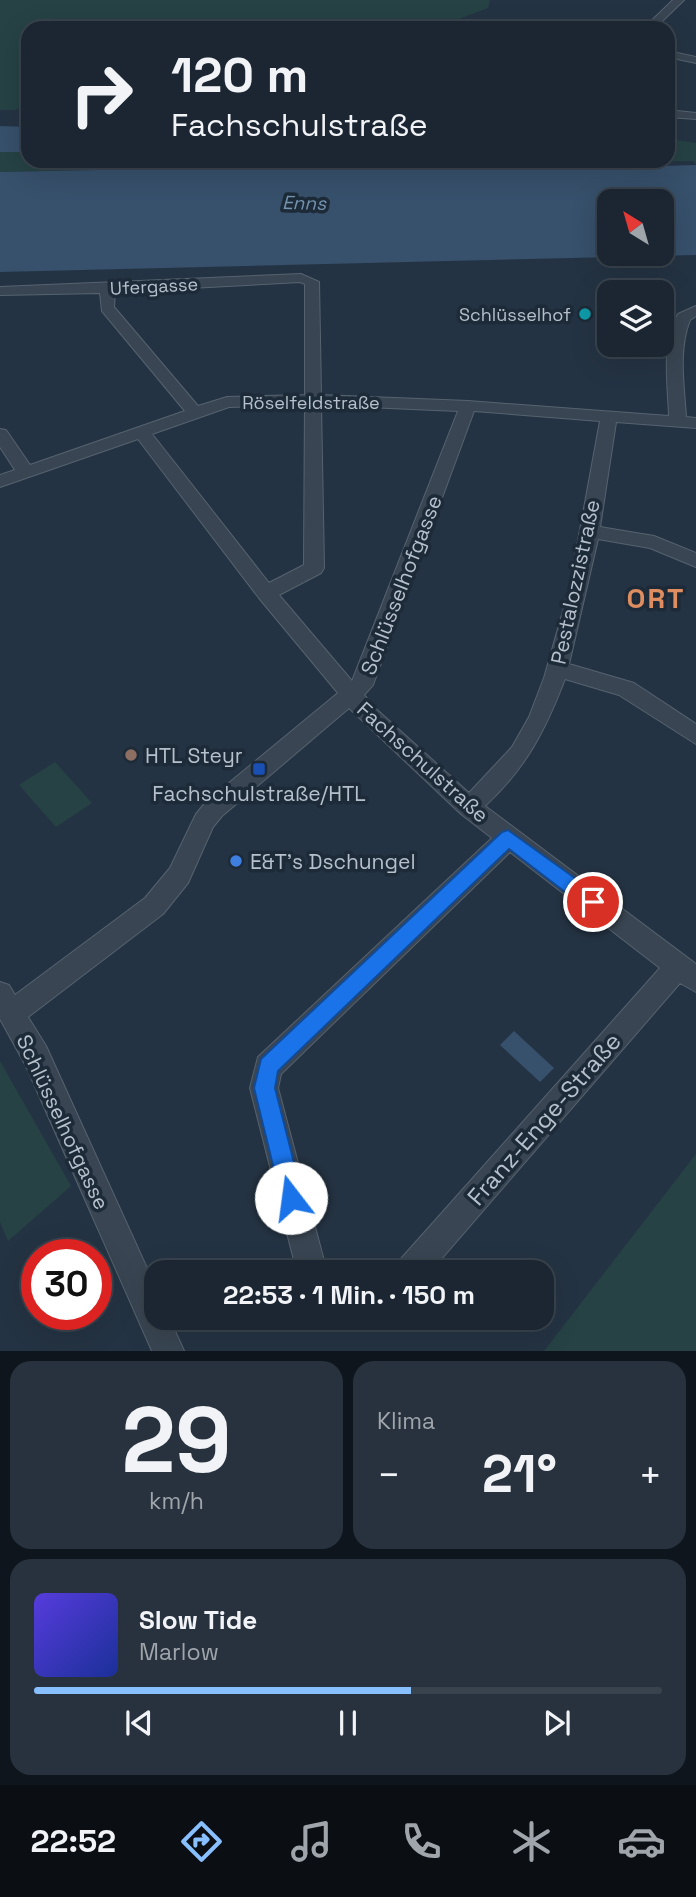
<!DOCTYPE html>
<html lang="de">
<meta charset="utf-8">
<style>
:root{--surface:#1b2632;--page:#28323e;--text:#f1f3f6;--muted:#a0a5ac;--line:#39434d;--accent:#88bfff}
body{margin:0;font-family:"Space Grotesk",sans-serif;background:var(--page);color:var(--text);height:100vh;display:flex;flex-direction:column;font-size:26px;white-space:nowrap}
*{box-sizing:border-box;margin:0}
p{font-size:23px;color:var(--muted)}
.icon{flex:none;width:38px;height:38px;fill:none;stroke:currentColor;stroke-width:2;stroke-linecap:round;stroke-linejoin:round}
.map{position:relative;height:1351px;overflow:hidden}
.drawer{display:flex;flex-direction:column;gap:10px;padding:10px;background:#0f151c;flex:1}
.drawer>*{flex:none}
.banner{position:absolute;left:21px;top:21px;width:654px;height:147px;border-radius:21px;box-shadow:0 7px 28px #0002,0 0 0 2px var(--line);background:#1b2632;color:var(--text);overflow:hidden}
.needle{width:46px;rotate:323deg}
.buttons{position:absolute;left:597px;top:189px;display:grid;gap:14px}
.buttons a{display:grid;place-items:center;width:77px;height:77px;border-radius:14px;background:var(--surface);box-shadow:0 7px 28px #0002,0 0 0 2px var(--line);font-size:35px}
.speed{position:absolute;left:21px;top:1239px;display:flex;gap:14px;font-size:35px;font-weight:700;text-align:center}
.speed>*{display:grid;place-content:center;width:91px;height:91px;border-radius:50%;background:var(--surface);box-shadow:0 7px 28px #0002,0 0 0 2px var(--line);line-height:1}
.speed .limit{border:10px solid #d22;background:#fff;color:#111}
.pin{position:absolute;display:grid;place-items:center;width:60px;height:60px;color:#fff;margin:-30px;border:4px solid #fff;border-radius:50%;box-shadow:0 2px 7px #0007}
.me{position:absolute;width:77px;margin:-38px;rotate:345deg;stroke-linejoin:round;filter:drop-shadow(0 0 5px #0008)}
.turn{display:flex;align-items:center;gap:24px;height:147px;padding:0 35px;font-size:32px}
.turn .icon{width:91px;height:91px;stroke-width:2.5}
.turn b{display:block;font-size:49px;line-height:60px}
.big{font-size:52px;font-weight:700;line-height:1.1}
.drawer .widget{flex:1;display:flex;flex-direction:column;justify-content:center;gap:10px;min-width:0;padding:0 24px;border-radius:21px;background:var(--page)}
.drawer .dial{align-items:center;gap:0}
.dial b{font-size:91px;line-height:1}
.song{display:flex;align-items:center;gap:21px}
.cover{width:84px;height:84px;border-radius:10px;background:linear-gradient(135deg,hsl(250 70% 55%),hsl(230 70% 35%))}
.played{height:7px;border-radius:4px;background:linear-gradient(90deg,var(--accent) 60%,var(--line) 60%)}
.keys{display:flex;justify-content:space-around;direction:ltr}
.heat{display:flex;justify-content:space-between;align-items:center;font-size:38px;direction:ltr}
.drawer .tiles{flex:1;display:grid;gap:10px;grid-template-columns:1fr 1fr}
.widget:last-child{grid-column:span 2}
.trip{position:absolute;left:144px;top:1260px;width:410px;height:70px;border-radius:21px;background:var(--surface);box-shadow:0 7px 28px #0002,0 0 0 2px var(--line);font-weight:700;line-height:70px;text-align:center}
.menu{display:flex;height:112px;justify-content:space-around;align-items:center;background:#0b0f14;color:var(--muted)}
.menu .icon{width:49px;height:49px}
.menu .current{color:var(--accent)}
.menu b{font-size:32px;color:var(--text)}
.map>svg:first-child{display:block}
</style>
<div class="map">
<svg width="696" height="1351" viewBox="0 0 696 1351">
<rect width="100%" height="100%" fill="#243343"/>
<path fill="#264244" d="M 0,0 L 490,0 L 488,8 L 435,28 L 28,28 L 28,105 L 21,105 L 16,110 L 0,110 Z
M 669,139 L 696,143 L 696,164 L 693,161 L 611,161 L 668,161 Z
M 0,152 L 28,152 L 28,161 L 402,161 L 416,170 L 144,169 L 0,172 Z
M 55,762 L 92,803 L 56,827 L 19,785 Z
M 0,1061 L 71,1186 L 8,1241 L 0,1222 Z
M 696,1154 L 696,1351 L 544,1351 Z"/>
<path fill="#37506b" fill-rule="evenodd" d="M 0,126 L 28,127 L 28,152 L 0,152 Z
M 402,161 L 540,161 L 628,167 L 696,165 L 696,255 L 0,272 L 0,172 L 144,169 L 414,170 ZM 609,201 L 662,201 L 662,254 L 609,254 Z
M 514,1031 L 554,1068 L 540,1082 L 500,1045 Z"/>
<g fill="none" stroke-linecap="round" stroke-linejoin="round">
<g stroke="#56636f" stroke-width="2">
<path id="minor" d="M 673,0 L 684,0 L 655,28 L 644,28 Z
M 445,22 L 461,26 L 462,28 L 441,27 L 441,23 Z
M 668,51 L 696,57 L 696,63 L 668,57 Z
M 668,110 L 696,113 L 696,119 L 668,117 Z
M 301,274 L 319,282 L 321,395 L 468,401 L 669,416 C 668,384 661,343 678,314 L 696,306 L 696,316 L 690,320 C 678,350 684,385 686,417 L 696,418 L 696,428 L 616,422 L 600,527 L 654,536 L 696,553 L 696,567 L 650,548 L 598,539 L 569,664 L 634,683 L 696,724 L 696,744 L 619,695 L 565,679 C 545,731 526,768 485,806 L 696,964 L 696,992 L 680,983 L 430,1272 L 395,1272 L 399,1261 L 660,968 L 510,852 L 281,1074 L 278,1088 L 327,1272 L 297,1272 L 250,1088 L 258,1057 L 492,838 L 461,814 L 349,708 L 222,816 L 213,827 L 188,883 L 163,914 L 28,1017 L 46,1046 L 156,1288 L 156,1318 L 169,1318 L 184,1351 L 152,1351 L 26,1066 L 0,1019 L 0,982 L 9,985 L 15,995 L 145,898 L 170,868 L 196,814 L 206,802 L 338,693 L 259,598 L 138,439 L 0,487 L 0,475 L 15,470 L 0,447 L 0,429 L 6,430 L 30,465 L 185,411 L 102,311 L 100,293 L 0,295 L 0,287 ZM 300,282 L 305,284 L 305,395 L 227,397 L 198,406 L 114,307 L 115,292 ZM 305,405 L 304,565 L 269,583 L 152,434 L 229,407 ZM 321,405 L 458,411 L 352,681 L 279,595 L 321,573 L 324,568 ZM 474,411 L 600,421 L 569,590 L 544,678 L 529,717 L 512,747 L 469,793 L 376,709 L 364,695 L 373,685 Z"/>
</g>
<use href="#minor" fill="#394552" fill-rule="evenodd"/>
</g>
<path fill="#1a73e8" stroke="#114b97" stroke-width="2" d="M 508,830 L 600,896 L 602,902 L 600,908 L 593,910 L 586,908 L 509,849 L 278,1071 L 275,1088 L 303,1198 L 299,1206 L 291,1210 L 283,1206 L 254,1088 L 261,1059 L 502,832 Z"/>
<circle fill="#0f9aa8" stroke="#1d2a37" stroke-width="2.5" cx="585" cy="314" r="7"/>
<circle fill="#8d6e63" stroke="#1d2a37" stroke-width="2.5" cx="131" cy="755" r="7"/>
<rect fill="#1a4fb4" stroke="#1d2a37" stroke-width="2.5" x="252" y="762" width="14" height="14" rx="3.5"/>
<circle fill="#3f7fe0" stroke="#1d2a37" stroke-width="2.5" cx="236" cy="861" r="7"/>
<g text-anchor="middle" dominant-baseline="central" stroke-width="7" stroke-linejoin="round" paint-order="stroke">
<g font-size="18" fill="#b5c0cc" stroke="#1d2a37">
<text transform="translate(154 286) rotate(-3)">Ufergasse</text>
<text x="311" y="402">Röselfeldstraße</text>
</g>
<g font-size="18" fill="#b5c0cc" stroke="#1d2a37" text-anchor="end">
<text x="571" y="314">Schlüsselhof</text>
</g>
<g font-size="19" font-style="italic" fill="#7393b1" stroke="#1d2a37">
<text transform="translate(304 203) rotate(1)">Enns</text>
</g>
<g font-size="21" fill="#b5c0cc" stroke="#1d2a37">
<text transform="translate(575 582) rotate(-78)">Pestalozzistraße</text>
<text transform="translate(401 585) rotate(-69)">Schlüsselhofgasse</text>
<text transform="translate(423 762) rotate(42)">Fachschulstraße</text>
<text transform="translate(63 1122) rotate(65)">Schlüsselhofgasse</text>
</g>
<g font-size="21" fill="#b5c0cc" stroke="#1d2a37" text-anchor="start">
<text x="145" y="755">HTL Steyr</text>
<text x="259" y="793" text-anchor="middle">Fachschulstraße/HTL</text>
<text x="250" y="861">E&amp;T's Dschungel</text>
</g>
<g font-size="24" fill="#b5c0cc" stroke="#1d2a37">
<text transform="translate(544 1119) rotate(-49)">Franz-Enge-Straße</text>
</g>
<g font-size="28" font-weight="bold" letter-spacing="2" fill="#dd8d60" stroke="#1d2a37">
<text x="656" y="598">ORT</text>
</g>
</g>
</svg>
<div class="buttons">
<a><svg class="needle" viewBox="-14 -14 28 28"><path d="M0-13l5 13h-10z" fill="#e53935"/><path d="M0 13l5-13h-10z" fill="#a0a5ac"/></svg></a>
<a><svg class="icon" aria-label="layers" viewBox="0 0 24 24"><path d="M12 4l9 5-9 5-9-5zM3 14l9 5 9-5"/></svg></a>
</div>
<div class="speed"><div class="limit">30</div></div>
<div class="pin" style="left:593px;top:902px;background:#d93025"><svg class="icon" aria-label="arrive" viewBox="0 0 24 24"><path d="M6 21V4h12l-3 4 3 4H6"/></svg></div>
<svg class="me" style="left:291px;top:1198px" viewBox="-20 -20 40 40"><circle r="19" fill="#fff"/><path d="M0-13L10 11 0 6-10 11z" fill="#1a73e8"/></svg>
<div class="trip">22:53 · 1 Min. · 150 m</div>
<div class="banner">
<div class="turn"><svg class="icon" aria-label="right" viewBox="0 0 24 24"><path d="M7 20v-9h11M14 6l5 5-5 5"/></svg><div><b>120 m</b>Fachschulstraße</div></div>
</div>
</div>
<section class="drawer">
<div class="tiles">
<div class="widget dial"><b>29</b><p>km/h</p></div>
<div class="widget"><p>Klima</p>
<div class="heat"><a>−</a><b class="big">21°</b><a>+</a></div>
</div>
<div class="widget">
<div class="song"><i class="cover"></i><div><b>Slow Tide</b><p>Marlow</p></div></div>
<div class="played"></div>
<div class="keys"><svg class="icon" aria-label="previous" viewBox="0 0 24 24"><path d="M18 5L8 12l10 7zM5 5v14"/></svg><svg class="icon" aria-label="pause" viewBox="0 0 24 24"><path d="M8 5v14M16 5v14"/></svg><svg class="icon" aria-label="next" viewBox="0 0 24 24"><path d="M6 5l10 7-10 7zM19 5v14"/></svg></div>
</div>
</div>
</section>
<nav class="menu">
<b>22:52</b>
<svg class="icon current" aria-label="directions" viewBox="0 0 24 24"><path d="M12 3l9 9-9 9-9-9zM9 14v-3h6M13 9l2 2-2 2"/></svg>
<svg class="icon" aria-label="music" viewBox="0 0 24 24"><path d="M9 18V5l10-2v13"/><circle cx="6" cy="18" r="3"/><circle cx="16" cy="16" r="3"/></svg>
<svg class="icon" aria-label="phone" viewBox="0 0 24 24"><path d="M5 4h4l2 5-3 2q2 4 5 5l2-3 5 2v4C11 20 4 13 5 4z"/></svg>
<svg class="icon" aria-label="climate" viewBox="0 0 24 24"><path d="M12 3v18M4 7l16 10M4 17L20 7"/></svg>
<svg class="icon" aria-label="car" viewBox="0 0 24 24"><path d="M5 17H2v-5l4-1 3-4h7l3 4 3 1v5h-3M9 17h6M6 11h13"/><circle cx="7" cy="17" r="2"/><circle cx="17" cy="17" r="2"/></svg>
</nav>
